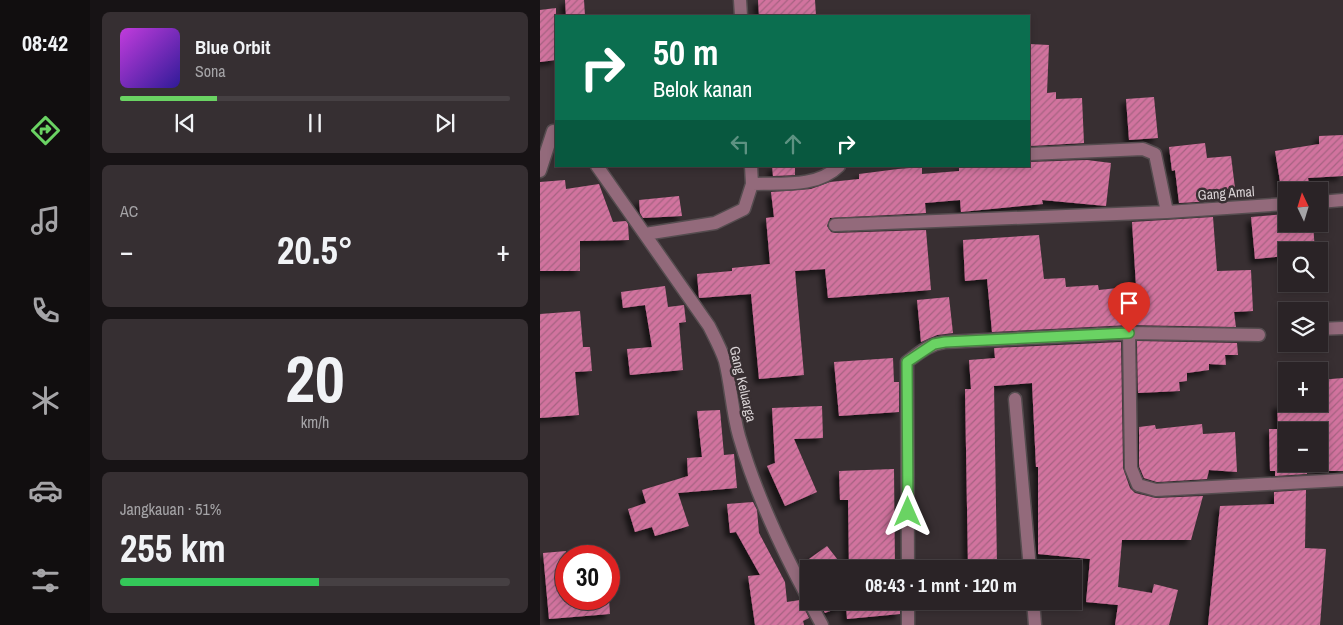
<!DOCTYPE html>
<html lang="id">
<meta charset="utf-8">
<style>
:root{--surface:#2a2326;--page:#362f32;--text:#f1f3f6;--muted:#a5a4a7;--line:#464043;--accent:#6ad363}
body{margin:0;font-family:"Archivo Narrow",sans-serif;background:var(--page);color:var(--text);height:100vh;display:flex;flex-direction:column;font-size:19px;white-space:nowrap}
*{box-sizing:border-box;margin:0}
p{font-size:16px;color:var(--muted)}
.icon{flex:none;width:28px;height:28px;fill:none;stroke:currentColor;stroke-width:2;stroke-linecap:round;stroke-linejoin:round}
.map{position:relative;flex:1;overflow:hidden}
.drawer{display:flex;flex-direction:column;gap:12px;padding:12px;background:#171315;width:450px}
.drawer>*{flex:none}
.hud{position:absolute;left:15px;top:15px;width:475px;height:152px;border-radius:0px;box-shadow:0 2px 8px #0003,0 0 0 1px var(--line);background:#0b6e4f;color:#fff;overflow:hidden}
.needle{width:32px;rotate:356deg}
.fabs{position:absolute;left:738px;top:182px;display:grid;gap:10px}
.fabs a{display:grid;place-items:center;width:50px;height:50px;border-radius:0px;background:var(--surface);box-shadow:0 2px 8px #0003,0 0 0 1px var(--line);font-size:25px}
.speed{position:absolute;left:15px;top:545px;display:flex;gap:10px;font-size:25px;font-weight:700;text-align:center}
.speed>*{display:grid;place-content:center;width:65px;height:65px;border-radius:50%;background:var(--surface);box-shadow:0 2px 8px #0003,0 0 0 1px var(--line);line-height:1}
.speed .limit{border:8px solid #d22;background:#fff;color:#111}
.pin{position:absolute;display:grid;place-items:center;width:42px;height:42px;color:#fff;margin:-51px -21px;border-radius:50% 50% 50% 0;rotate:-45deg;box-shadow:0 0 5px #0007}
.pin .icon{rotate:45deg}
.me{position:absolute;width:55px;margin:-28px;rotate:0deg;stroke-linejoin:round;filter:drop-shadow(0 0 4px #0008)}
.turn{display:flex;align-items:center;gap:18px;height:105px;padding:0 15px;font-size:22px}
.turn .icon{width:65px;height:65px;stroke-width:2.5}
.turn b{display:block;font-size:35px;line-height:42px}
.lanes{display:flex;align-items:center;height:48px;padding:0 15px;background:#0003;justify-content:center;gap:25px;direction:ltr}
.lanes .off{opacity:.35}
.big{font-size:38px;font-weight:700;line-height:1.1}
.drawer .tile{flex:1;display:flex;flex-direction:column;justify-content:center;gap:8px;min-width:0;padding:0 18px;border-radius:8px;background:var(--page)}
.drawer .dial{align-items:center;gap:0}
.dial b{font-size:65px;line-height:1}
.song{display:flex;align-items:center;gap:15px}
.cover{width:60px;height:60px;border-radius:8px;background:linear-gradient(135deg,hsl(290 70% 55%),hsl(250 70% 35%))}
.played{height:5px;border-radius:2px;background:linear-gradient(90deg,var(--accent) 25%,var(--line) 25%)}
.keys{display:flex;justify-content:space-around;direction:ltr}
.heat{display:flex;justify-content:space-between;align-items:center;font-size:28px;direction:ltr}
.charge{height:8px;border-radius:4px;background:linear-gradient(90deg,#34c759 51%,var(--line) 0)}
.trip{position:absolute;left:260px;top:560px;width:282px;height:50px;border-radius:0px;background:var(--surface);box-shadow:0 2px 8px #0003,0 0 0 1px var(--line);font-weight:700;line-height:50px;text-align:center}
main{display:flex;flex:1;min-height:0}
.dock{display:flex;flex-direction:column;width:90px;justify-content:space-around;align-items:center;background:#110e0f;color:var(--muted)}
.dock .icon{width:35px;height:35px}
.dock .selected{color:var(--accent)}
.dock b{font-size:22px;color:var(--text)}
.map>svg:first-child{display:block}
</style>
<main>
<nav class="dock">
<b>08:42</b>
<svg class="icon selected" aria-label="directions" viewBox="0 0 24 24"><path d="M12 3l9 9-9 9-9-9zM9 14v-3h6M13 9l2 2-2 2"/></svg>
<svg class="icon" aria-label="music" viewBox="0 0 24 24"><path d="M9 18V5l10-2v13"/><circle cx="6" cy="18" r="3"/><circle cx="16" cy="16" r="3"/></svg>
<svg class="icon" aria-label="phone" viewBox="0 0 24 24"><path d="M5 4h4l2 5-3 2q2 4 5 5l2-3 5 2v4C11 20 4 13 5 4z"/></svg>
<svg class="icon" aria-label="climate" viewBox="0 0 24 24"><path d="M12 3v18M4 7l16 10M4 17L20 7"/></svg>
<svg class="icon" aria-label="car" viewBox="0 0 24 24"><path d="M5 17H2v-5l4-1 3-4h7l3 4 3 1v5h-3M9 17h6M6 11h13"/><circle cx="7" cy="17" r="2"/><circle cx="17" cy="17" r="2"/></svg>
<svg class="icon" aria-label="filters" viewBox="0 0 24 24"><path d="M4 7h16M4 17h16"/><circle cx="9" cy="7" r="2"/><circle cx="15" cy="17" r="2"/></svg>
</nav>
<section class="drawer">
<div class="tile">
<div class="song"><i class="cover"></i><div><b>Blue Orbit</b><p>Sona</p></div></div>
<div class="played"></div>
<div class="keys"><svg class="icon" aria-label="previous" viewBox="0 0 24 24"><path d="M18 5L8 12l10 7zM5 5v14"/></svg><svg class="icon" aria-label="pause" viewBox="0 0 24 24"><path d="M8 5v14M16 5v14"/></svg><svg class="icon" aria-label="next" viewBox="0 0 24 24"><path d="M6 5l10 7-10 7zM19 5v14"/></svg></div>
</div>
<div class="tile"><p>AC</p>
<div class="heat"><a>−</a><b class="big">20.5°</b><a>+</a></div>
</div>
<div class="tile dial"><b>20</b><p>km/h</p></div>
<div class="tile"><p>Jangkauan · 51%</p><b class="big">255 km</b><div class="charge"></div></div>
</section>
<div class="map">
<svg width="803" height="625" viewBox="0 0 803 625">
<defs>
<pattern id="building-hatch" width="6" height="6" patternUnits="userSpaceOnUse" patternTransform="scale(1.25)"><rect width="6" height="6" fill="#d1739e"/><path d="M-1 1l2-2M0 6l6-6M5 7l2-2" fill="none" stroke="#a66382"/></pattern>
<filter id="shadow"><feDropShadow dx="-4.5" dy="4.5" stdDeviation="2.5" flood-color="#0009"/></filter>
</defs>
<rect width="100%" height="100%" fill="#382f32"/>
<path fill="url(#building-hatch)" filter="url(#shadow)" d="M 25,0 L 44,0 L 45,16 L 26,16 Z
M 218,0 L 275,0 L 276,16 L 219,16 Z
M 16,8 L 16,60 L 0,62 L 0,10 Z
M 489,44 L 509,45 L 507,93 L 516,92 L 516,99 L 542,98 L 544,143 L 490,146 Z
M 614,97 L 618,138 L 589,140 L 586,99 Z
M 803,135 L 803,176 L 768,178 L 770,190 L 746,191 L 746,193 L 742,194 L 735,151 L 779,144 L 779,136 Z
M 665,143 L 667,158 L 691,156 L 695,188 L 671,191 L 672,201 L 639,203 L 635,170 L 632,171 L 629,147 Z
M 547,160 L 571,163 L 566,206 L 502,200 L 503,204 L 421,212 L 420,200 L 385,203 L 386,213 L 290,218 L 287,226 L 291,232 L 295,233 L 386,230 L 391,290 L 288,298 L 285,269 L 255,271 L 264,375 L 219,379 L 211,294 L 159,298 L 157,274 L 192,271 L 192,268 L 230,264 L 226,218 L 234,217 L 231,192 L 271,189 L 290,182 L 319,179 L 319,174 L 358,169 L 382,167 L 382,174 L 419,171 L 419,166 L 489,166 L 489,162 Z
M 232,166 L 255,166 L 255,175 L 233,176 Z
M 25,180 L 26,189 L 59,184 L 73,222 L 86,221 L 88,224 L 89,240 L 40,241 L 40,271 L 0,271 L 0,182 Z
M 139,196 L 142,216 L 103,218 L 100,213 L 99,200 Z
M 746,214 L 746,224 L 773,224 L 775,251 L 746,251 L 746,256 L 715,259 L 711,217 Z
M 673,217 L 677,271 L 711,270 L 713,311 L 694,312 L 696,327 L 589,325 L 452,332 L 447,279 L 425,281 L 423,240 L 499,235 L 504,279 L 525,278 L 526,287 L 558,285 L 559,290 L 596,286 L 592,222 Z
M 125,286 L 128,307 L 144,305 L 146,322 L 139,323 L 143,370 L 90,375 L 87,349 L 112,347 L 105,305 L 83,308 L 81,292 Z
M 409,297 L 413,333 L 397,335 L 381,342 L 377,300 Z
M 40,311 L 43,347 L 50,347 L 52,371 L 35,372 L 39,415 L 0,418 L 0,314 Z
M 597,341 L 697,343 L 698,355 L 685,355 L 686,365 L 669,364 L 669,370 L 647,373 L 647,381 L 639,382 L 640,391 L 598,393 Z
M 581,342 L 583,468 L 590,488 L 595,493 L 616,498 L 663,496 L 651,540 L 582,540 L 578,587 L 612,593 L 614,584 L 638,590 L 629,625 L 575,625 L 578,605 L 546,602 L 550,559 L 498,554 L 498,467 L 496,467 L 492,383 L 454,386 L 457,565 L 428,566 L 425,389 L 431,389 L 429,360 L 455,358 L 454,348 Z
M 353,358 L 354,382 L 359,382 L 359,412 L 299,416 L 294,362 Z
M 803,378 L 803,471 L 779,471 L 779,431 L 746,431 L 746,464 L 767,464 L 767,474 L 735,476 L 735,471 L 730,471 L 729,429 L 738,429 L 737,404 L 779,404 L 779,380 Z
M 282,406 L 283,438 L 254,439 L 277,492 L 245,506 L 227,466 L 235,463 L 232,408 Z
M 180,410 L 184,455 L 194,454 L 197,488 L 138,493 L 149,526 L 115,536 L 112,527 L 95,532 L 88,509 L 106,503 L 102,490 L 148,476 L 147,458 L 162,457 L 157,411 Z
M 662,424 L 663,434 L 695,432 L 697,472 L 669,470 L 667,479 L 617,482 L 604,478 L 599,466 L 599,427 L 615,425 L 616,429 Z
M 354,469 L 355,569 L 309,569 L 308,500 L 300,500 L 299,471 Z
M 766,490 L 765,548 L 786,549 L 780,625 L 668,625 L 680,506 L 734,504 L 734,492 Z
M 213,502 L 217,510 L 219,533 L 245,582 L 247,602 L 260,600 L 269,618 L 263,621 L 264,625 L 215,625 L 208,576 L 220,575 L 196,532 L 190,533 L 187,504 Z
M 287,546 L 305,569 L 277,569 L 269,559 Z
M 26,551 L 26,599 L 69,599 L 70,614 L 9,619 L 3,553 Z
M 278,601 L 360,601 L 360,614 L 307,619 L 306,605 L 285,613 Z"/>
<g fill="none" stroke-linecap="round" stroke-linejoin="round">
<g stroke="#554c4f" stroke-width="15">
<path id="minor" d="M 200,0 L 201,16
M 489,154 L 603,149 L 615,154 L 627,212
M 57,166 L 169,326 C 175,338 181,349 185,361 C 191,385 192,411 199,436 C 215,492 241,548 269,600
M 0,171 L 13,131
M 212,184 C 241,183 277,188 299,166
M 779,202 L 803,200
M 295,225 L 627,212 L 746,204
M 105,234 L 175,223 L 204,209 L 212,184 L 211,166
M 779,329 L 803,328
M 589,333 L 591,468 L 598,485 L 616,490 L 803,480
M 475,399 L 490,569
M 368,569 L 367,362 C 379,353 389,344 405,342 L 589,333 L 719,335
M 269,601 L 282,625
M 368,601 L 368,625
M 493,601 L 495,625"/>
</g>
<use href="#minor" stroke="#936a7b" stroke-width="12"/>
</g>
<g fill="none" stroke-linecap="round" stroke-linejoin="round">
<g stroke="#458940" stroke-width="12">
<path id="route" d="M 368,512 L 367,362 L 394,344 L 405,342 L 589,333"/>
</g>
<use href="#route" stroke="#6ad363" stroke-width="9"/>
</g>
<g text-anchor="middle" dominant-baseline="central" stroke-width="5" stroke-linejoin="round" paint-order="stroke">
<g font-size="14" fill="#d8d2d4" stroke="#382f32">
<text transform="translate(686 193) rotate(-4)">Gang Amal</text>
<text transform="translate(203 384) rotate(77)">Gang Keluarga</text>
</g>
</g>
</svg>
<div class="fabs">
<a><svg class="needle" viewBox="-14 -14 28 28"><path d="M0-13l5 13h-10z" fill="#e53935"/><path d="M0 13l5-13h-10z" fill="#a5a4a7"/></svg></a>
<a><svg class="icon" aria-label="search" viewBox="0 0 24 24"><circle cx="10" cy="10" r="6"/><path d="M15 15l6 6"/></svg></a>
<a><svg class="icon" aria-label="layers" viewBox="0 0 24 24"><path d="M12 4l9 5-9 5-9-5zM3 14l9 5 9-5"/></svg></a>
<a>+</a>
<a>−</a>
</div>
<div class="speed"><div class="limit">30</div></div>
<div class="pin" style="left:589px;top:333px;background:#d93025"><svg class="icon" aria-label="arrive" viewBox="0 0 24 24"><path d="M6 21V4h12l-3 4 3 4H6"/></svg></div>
<svg class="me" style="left:368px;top:512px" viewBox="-20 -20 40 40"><path d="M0-17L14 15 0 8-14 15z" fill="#6ad363" stroke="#fff" stroke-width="4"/></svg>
<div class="trip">08:43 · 1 mnt · 120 m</div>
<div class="hud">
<div class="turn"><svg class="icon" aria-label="right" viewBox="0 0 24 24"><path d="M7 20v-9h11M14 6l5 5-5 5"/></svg><div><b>50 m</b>Belok kanan</div></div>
<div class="lanes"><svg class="icon off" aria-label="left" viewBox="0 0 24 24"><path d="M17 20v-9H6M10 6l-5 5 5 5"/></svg><svg class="icon off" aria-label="ahead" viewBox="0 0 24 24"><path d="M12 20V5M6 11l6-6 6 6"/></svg><svg class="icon" aria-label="right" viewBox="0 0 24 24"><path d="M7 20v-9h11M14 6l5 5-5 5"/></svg></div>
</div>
</div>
</main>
